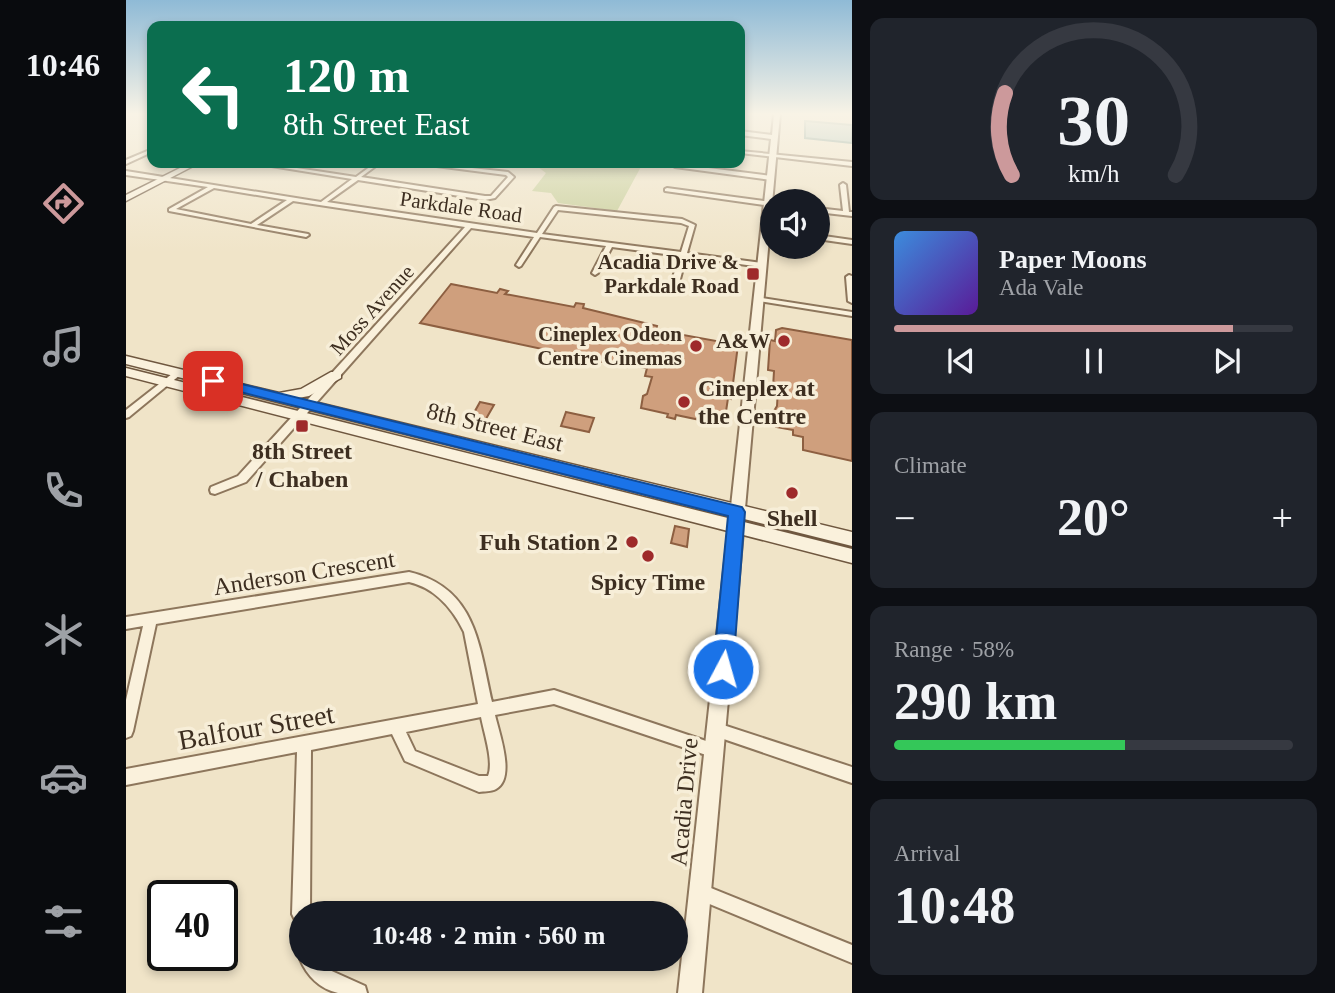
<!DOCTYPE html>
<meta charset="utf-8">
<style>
:root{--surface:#171b24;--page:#20242c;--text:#f1f3f6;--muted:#9ea1a6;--line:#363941;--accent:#cc999b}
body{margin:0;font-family:"Times New Roman",serif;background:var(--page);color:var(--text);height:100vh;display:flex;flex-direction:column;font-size:26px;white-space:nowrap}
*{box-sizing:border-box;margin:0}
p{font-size:23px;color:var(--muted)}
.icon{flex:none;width:38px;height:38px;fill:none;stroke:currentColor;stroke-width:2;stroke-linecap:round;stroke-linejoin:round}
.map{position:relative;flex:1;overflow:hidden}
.side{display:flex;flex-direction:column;gap:18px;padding:18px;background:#0d0f14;width:483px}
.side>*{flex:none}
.hud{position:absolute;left:21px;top:21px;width:598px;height:147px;border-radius:14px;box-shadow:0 4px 10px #0003;background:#0b6e4f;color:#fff;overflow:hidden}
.tools{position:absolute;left:634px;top:189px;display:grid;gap:14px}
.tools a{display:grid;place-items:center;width:70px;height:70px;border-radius:50%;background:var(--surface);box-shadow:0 4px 10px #0003;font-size:35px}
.speed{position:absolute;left:21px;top:880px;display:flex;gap:14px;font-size:35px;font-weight:700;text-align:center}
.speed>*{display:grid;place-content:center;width:91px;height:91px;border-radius:50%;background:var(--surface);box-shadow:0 4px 10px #0003;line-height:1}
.speed .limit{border:4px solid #111;border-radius:10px;background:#fff;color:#111}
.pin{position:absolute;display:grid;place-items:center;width:60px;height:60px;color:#fff;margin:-30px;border-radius:14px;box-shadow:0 4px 10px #0006}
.me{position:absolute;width:77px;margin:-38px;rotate:6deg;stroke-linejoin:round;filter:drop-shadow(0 0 5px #0008)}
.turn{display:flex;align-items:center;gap:24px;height:147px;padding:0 21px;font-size:32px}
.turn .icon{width:91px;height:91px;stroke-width:2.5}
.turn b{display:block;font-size:49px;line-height:60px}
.big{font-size:52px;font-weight:600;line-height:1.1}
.side .card{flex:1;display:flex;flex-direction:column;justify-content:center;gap:10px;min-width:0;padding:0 24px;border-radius:14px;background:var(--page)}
.side .dial{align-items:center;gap:0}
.dial svg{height:182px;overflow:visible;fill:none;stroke:var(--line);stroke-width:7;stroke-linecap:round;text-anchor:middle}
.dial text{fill:var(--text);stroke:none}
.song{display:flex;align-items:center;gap:21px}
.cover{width:84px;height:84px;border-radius:10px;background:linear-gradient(135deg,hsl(210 70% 55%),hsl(270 70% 35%))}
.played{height:7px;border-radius:4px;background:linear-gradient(90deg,var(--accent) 85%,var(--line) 85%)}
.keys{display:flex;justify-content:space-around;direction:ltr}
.heat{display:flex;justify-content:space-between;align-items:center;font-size:38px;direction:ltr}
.charge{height:10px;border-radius:5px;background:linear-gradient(90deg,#34c759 58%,var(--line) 0)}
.trip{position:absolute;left:163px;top:901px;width:399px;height:70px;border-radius:35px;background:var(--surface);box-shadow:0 4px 10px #0003;font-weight:600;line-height:70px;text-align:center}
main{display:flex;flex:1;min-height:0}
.dock{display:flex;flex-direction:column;width:126px;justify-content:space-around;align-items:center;background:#090b0e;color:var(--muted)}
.dock .icon{width:49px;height:49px}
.dock .active{color:var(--accent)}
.dock b{font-size:32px;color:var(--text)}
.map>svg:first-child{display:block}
</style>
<main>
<nav class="dock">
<b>10:46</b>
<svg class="icon active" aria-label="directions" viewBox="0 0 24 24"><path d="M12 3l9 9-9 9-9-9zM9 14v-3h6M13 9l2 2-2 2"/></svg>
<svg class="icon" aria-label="music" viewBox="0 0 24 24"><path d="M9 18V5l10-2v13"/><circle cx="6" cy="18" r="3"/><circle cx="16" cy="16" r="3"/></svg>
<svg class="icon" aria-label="phone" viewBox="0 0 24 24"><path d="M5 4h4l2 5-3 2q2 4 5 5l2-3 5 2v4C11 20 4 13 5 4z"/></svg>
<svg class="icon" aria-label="climate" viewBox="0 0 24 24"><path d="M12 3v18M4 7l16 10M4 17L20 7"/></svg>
<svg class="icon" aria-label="car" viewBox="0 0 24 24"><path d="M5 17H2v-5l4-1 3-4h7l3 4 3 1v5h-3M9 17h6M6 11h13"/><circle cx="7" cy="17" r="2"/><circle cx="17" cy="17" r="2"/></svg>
<svg class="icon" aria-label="filters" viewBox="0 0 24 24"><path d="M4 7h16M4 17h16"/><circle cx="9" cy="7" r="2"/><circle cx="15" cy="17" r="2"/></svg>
</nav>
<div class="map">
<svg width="726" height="993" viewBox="0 0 726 993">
<rect width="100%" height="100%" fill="#f0e4c8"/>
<path fill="#c9cf9b" d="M 376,163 L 517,163 L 491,211 L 432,203 L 425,193 L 406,191 L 420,173 L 412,167 Z"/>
<path fill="#a9c4bc" stroke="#6f938a" stroke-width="2" d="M 679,121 L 726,125 L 726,143 L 679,138 Z"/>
<path fill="#cf9f7d" stroke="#8d5f41" stroke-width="2" d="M 325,284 L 371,293 L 374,289 L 382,291 L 379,294 L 448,307 L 450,303 L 458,304 L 457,308 L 531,326 L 530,330 L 612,345 L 605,399 L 602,398 L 598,425 L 550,415 L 549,419 L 541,417 L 542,414 L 515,408 L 517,396 L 521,394 L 526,377 L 519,376 L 521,368 L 502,365 L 501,367 L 294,323 Z
M 656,328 L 726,340 L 726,461 L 677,450 L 677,437 L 667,435 L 667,430 L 650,427 L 648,411 L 651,406 L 652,389 L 647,388 L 648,371 L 642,370 L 644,340 L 649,341 L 650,330 Z
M 354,402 L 368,405 L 357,424 L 344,420 Z
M 440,412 L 468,418 L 463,432 L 435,426 Z
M 549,526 L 563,529 L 561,547 L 545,543 Z"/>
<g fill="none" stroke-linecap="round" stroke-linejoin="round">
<g stroke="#8d765c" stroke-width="4">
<path id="minor" d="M 26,149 L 26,152 L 0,164 L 0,160 Z
M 614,151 L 726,162 L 726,166 L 614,153 Z
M 127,163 L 138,163 L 230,177 L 249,163 L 254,163 L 235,177 L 359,196 L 365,196 L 382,177 L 380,175 L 287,163 L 301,163 L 382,172 L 388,177 L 369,198 L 359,200 L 232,180 L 201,202 L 411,233 L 428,207 L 430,206 L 556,219 L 569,225 L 561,253 L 636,263 L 639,265 L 636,267 L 560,257 L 553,283 L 549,285 L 545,283 L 554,256 L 486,247 L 472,273 L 469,275 L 466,273 L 480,246 L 414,237 L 395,266 L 393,267 L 390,265 L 408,237 L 345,228 L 120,482 L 89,494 L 85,493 L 84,490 L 85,487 L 112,476 L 339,227 L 167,201 L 131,225 L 182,234 L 183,235 L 180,237 L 43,211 L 43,209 L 82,187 L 0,175 L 0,171 L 195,202 L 226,179 ZM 88,188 L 161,200 L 125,224 L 50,209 ZM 432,210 L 555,223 L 563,226 L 555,252 L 416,234 Z
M 551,164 L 645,176 L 648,178 L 645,180 L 549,167 Z
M 717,183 L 720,185 L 723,212 L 726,212 L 726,216 L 691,212 L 691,208 L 717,211 L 714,185 Z
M 541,188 L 646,202 L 646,206 L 539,191 L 539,189 Z
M 691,235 L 726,240 L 726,244 L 691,239 Z
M 723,275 L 726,276 L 726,303 L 722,301 L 720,277 Z
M 630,297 L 726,312 L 726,316 L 633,301 L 629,299 Z
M 51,370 L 55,373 L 54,375 L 3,417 L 0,418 L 0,410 Z
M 283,572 C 350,588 353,645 366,702 L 428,690 L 589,744 L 594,746 L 596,751 L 594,756 L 589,758 L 428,704 L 369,715 C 373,733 390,778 370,789 C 365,792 358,791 353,792 L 279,761 L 266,734 L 185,750 L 184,914 L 175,914 L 175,923 L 169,920 L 166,914 L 171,752 L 0,785 L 0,769 L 352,704 L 338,632 C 327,609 309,588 283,582 L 30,624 L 7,731 L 5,736 L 0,738 L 0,700 L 17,626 L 0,629 L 0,617 ZM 355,717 C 358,733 368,762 362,776 L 353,776 L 289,751 L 280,732 Z
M 591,723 L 726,767 L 726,783 L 586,735 L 584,730 L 586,725 Z
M 575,884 L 726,945 L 726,963 L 569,898 L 567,892 L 569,886 Z
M 175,957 L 175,959 L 194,959 L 199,968 L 239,986 L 241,993 C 232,993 221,993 212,993 C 194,989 181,976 174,959 Z"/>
</g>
<g stroke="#8d765c" stroke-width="4">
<path id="tertiary" d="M 648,114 L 654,114 L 576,993 L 552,993 L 645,139 L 614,135 L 614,131 L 646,135 Z"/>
</g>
<g stroke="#6f573f" stroke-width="3">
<path id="secondary" d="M 64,163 L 73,163 L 0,201 L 0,195 Z
M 0,356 L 153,393 L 175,389 L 205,372 L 215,372 L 215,378 L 183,396 L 172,398 L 726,532 L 726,546 L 0,364 Z
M 0,368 L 726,549 L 726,563 L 0,376 Z"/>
</g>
<use href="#minor" fill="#faf1dc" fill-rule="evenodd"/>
<use href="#tertiary" fill="#faf1dc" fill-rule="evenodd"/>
<use href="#secondary" fill="#faf1dc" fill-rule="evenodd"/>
</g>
<linearGradient id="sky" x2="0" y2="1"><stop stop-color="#8fbad6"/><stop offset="0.45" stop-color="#f8f3e6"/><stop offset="1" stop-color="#f8f3e6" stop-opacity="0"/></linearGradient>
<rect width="726" height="253" fill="url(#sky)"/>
<path fill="#1a73e8" stroke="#114b97" stroke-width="2" d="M 87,377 L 616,507 L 619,512 L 607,669 L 604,675 L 597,678 L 590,675 L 587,669 L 602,516 L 83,384 L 83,378 Z"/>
<g fill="#9e2a2b" stroke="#f7eed8" stroke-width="2.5">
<rect x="620" y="267" width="14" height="14" rx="3.5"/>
<circle cx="658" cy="341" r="7"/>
<circle cx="570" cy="346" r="7"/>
<circle cx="558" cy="402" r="7"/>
<rect x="169" y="419" width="14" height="14" rx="3.5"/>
<circle cx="666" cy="493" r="7"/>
<circle cx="506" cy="542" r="7"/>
<circle cx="522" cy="556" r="7"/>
</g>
<g text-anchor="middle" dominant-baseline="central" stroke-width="7" stroke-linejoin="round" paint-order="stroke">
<g font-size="21" fill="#3d2e20" stroke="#f7eed8">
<text transform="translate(335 207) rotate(8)">Parkdale Road</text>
<text transform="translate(246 310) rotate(-48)">Moss Avenue</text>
</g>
<g font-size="21" font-weight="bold" fill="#3d2e20" stroke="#f7eed8" text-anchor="end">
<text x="613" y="262">Acadia Drive &amp;<tspan x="613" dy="24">Parkdale Road</tspan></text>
<text x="556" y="334">Cineplex Odeon<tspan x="556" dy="24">Centre Cinemas</tspan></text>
<text x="644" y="341">A&amp;W</text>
</g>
<g font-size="24" font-weight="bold" fill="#3d2e20" stroke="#f7eed8">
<text x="572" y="388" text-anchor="start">Cineplex at<tspan x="572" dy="28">the Centre</tspan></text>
<text x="176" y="451">8th Street<tspan x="176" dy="28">/ Chaben</tspan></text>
<text x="666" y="518">Shell</text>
<text x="492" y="542" text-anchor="end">Fuh Station 2</text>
<text x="522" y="582">Spicy Time</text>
</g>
<g font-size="24" fill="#3d2e20" stroke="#f7eed8">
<text transform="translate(369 427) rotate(14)">8th Street East</text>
<text transform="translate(178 573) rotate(-9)">Anderson Crescent</text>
<text transform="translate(558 802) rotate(-85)">Acadia Drive</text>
</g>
<g font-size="28" fill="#3d2e20" stroke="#f7eed8">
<text transform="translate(130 727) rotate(-10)">Balfour Street</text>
</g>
</g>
</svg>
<div class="tools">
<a><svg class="icon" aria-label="sound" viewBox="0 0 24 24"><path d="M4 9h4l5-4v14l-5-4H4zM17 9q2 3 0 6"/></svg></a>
</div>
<div class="speed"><div class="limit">40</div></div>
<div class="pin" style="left:87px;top:381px;background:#d93025"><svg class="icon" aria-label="arrive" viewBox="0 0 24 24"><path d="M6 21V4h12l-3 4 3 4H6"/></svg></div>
<svg class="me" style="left:597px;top:669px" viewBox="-20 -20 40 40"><circle r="17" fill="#1a73e8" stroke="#fff" stroke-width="3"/><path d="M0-11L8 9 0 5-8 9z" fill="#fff"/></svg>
<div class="trip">10:48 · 2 min · 560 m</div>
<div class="hud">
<div class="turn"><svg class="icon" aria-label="left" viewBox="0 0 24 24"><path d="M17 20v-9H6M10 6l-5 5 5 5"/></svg><div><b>120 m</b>8th Street East</div></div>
</div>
</div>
<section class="side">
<div class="card dial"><svg viewBox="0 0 100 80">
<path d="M14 69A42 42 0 1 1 86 69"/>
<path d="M14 69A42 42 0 0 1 11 33" stroke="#cc999b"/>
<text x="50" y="56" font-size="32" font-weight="700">30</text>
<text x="50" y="72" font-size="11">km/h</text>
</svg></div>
<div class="card">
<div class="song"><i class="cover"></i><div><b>Paper Moons</b><p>Ada Vale</p></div></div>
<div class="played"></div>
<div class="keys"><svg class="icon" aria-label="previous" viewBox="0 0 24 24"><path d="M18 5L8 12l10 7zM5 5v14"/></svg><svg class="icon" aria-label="pause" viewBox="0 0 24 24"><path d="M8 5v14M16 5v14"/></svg><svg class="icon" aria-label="next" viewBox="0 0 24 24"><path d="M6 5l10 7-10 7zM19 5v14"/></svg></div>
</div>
<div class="card"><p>Climate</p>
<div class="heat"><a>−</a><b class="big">20°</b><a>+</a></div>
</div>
<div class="card"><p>Range · 58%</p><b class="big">290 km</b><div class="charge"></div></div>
<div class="card"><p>Arrival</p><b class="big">10:48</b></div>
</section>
</main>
